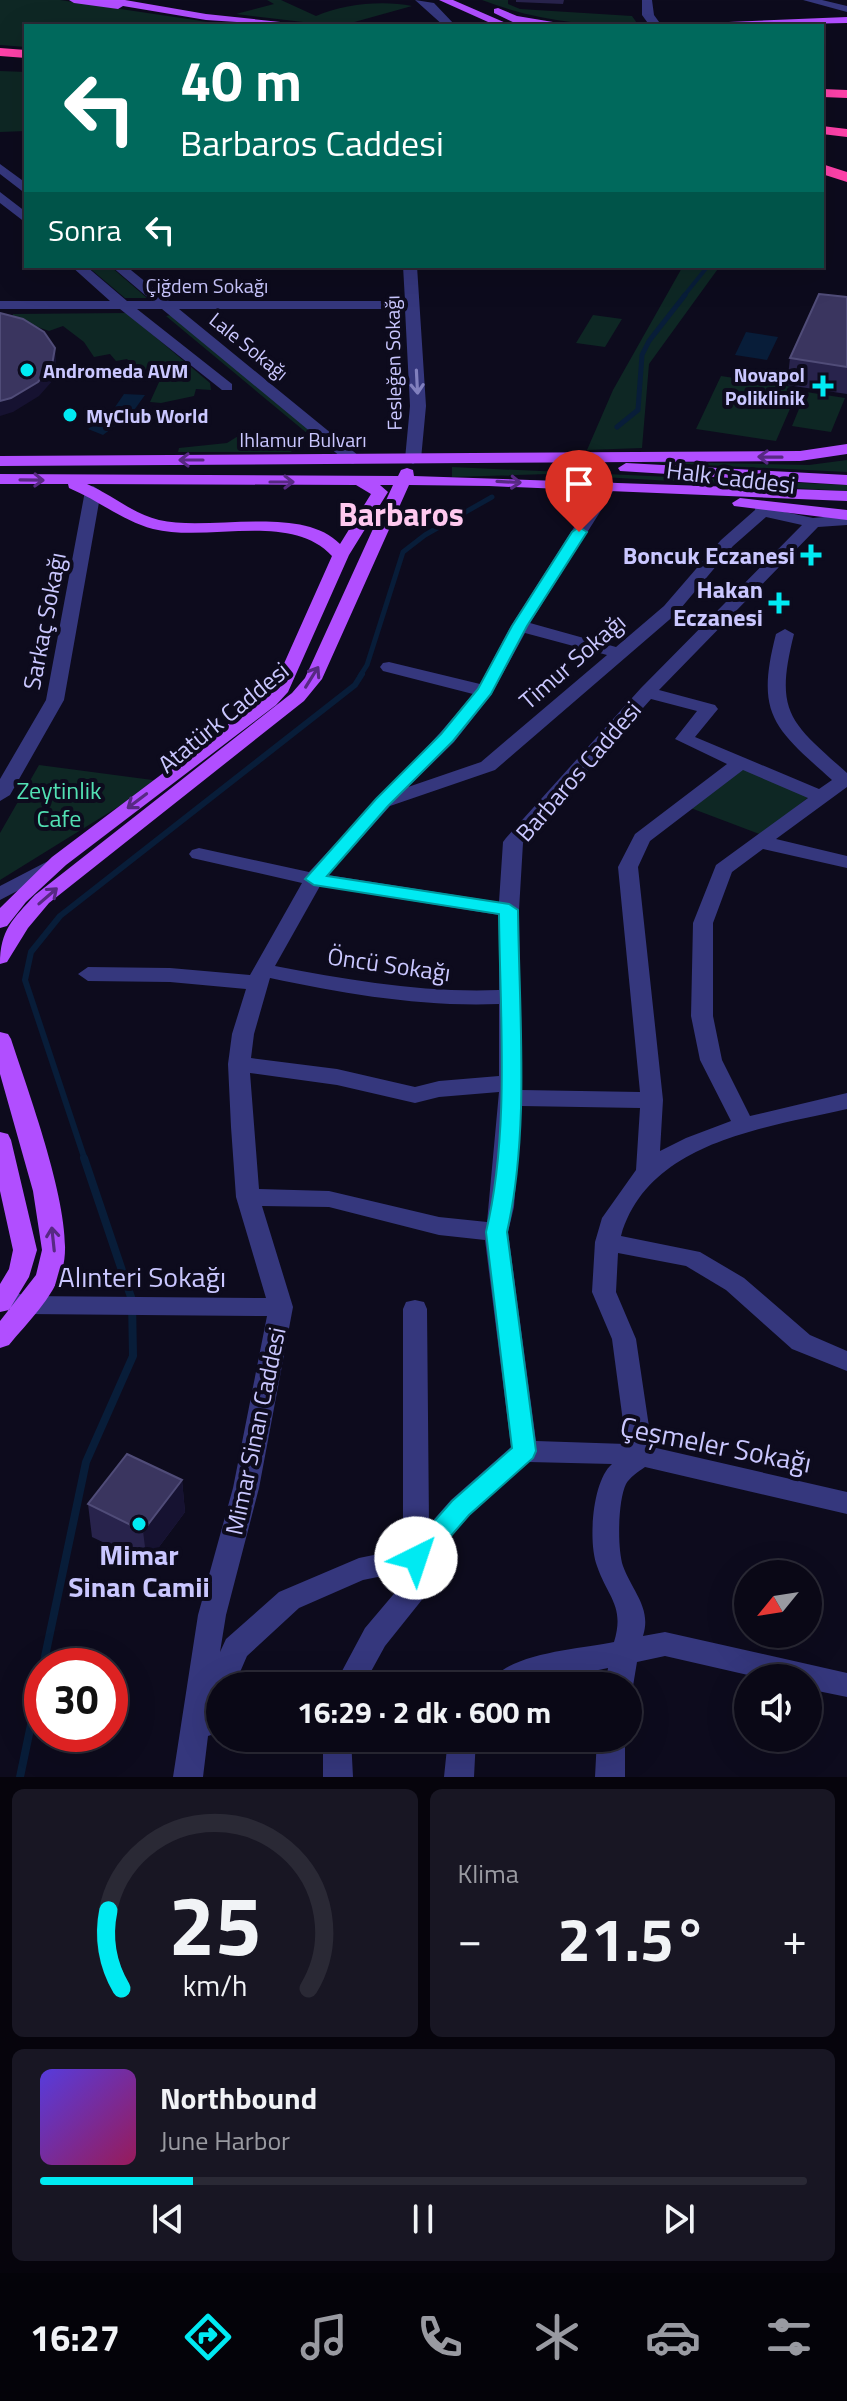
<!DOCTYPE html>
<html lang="tr">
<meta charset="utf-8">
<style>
:root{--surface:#0a0816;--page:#181623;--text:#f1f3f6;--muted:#999aa1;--line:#2a2935;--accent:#00eaf2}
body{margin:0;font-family:"Titillium Web",sans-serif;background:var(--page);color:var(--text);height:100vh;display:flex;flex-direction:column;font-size:30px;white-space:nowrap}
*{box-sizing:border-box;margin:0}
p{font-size:26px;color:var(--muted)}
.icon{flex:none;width:44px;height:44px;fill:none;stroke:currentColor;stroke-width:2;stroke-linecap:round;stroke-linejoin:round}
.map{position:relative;height:1777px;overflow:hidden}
.panel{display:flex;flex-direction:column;gap:12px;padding:12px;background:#06040c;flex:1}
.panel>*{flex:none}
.guide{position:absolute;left:24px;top:24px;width:800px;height:244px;border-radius:0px;box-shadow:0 8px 32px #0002,0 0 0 2px var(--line);background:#00695c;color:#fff;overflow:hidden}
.needle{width:52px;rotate:240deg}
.tools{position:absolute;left:734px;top:1560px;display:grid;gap:16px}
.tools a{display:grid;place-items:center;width:88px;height:88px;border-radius:50%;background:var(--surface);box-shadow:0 8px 32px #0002,0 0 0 2px var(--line);font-size:40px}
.speed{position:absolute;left:24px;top:1648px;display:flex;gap:16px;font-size:40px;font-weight:700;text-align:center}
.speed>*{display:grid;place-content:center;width:104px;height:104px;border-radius:50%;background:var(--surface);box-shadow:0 8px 32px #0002,0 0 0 2px var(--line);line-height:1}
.speed .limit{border:12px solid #d22;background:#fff;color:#111}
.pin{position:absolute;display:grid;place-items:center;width:68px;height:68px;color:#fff;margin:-82px -34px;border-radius:50% 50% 50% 0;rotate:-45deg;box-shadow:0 0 8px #0007}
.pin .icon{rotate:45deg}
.me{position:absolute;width:88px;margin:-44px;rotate:41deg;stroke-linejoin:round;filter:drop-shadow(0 0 6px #0008)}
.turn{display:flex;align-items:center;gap:28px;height:168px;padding:0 24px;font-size:36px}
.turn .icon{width:104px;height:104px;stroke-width:2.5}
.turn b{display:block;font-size:56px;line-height:68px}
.then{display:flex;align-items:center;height:76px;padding:0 24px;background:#0003;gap:16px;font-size:30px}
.big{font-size:60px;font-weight:700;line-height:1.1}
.panel .tile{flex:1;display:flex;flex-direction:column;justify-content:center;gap:12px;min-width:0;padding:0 28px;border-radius:12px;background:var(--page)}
.panel .dial{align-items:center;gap:0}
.dial svg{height:208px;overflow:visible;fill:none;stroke:var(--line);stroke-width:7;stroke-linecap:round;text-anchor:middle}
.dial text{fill:var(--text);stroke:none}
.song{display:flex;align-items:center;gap:24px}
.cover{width:96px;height:96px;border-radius:12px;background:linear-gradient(135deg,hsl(250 70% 55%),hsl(330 70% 35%))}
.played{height:8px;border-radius:4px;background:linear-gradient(90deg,var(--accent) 20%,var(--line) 20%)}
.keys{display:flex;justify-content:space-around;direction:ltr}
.heat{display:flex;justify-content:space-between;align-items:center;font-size:44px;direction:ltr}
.panel .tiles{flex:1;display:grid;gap:12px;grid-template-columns:1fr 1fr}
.tile:last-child{grid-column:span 2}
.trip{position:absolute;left:206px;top:1672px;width:436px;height:80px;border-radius:40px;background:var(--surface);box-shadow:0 8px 32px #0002,0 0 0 2px var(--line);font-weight:700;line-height:80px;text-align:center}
.menu{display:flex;height:128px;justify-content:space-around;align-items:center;background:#040309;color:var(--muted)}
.menu .icon{width:56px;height:56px}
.menu .current{color:var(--accent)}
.menu b{font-size:36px;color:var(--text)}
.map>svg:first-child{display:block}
</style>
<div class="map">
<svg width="847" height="1777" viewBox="0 0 847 1777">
<rect width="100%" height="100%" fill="#0d0b1d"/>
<path fill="#0e2724" d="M 0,0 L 60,0 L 235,26 L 26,26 L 26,47 L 0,45 Z
M 267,0 L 281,0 L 316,16 C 344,4 382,0 412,6 L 340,26 L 331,22 L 337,26 L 236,14 L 274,4 Z
M 482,0 L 508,0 L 508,4 L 520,9 L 632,16 L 639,26 C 585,26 533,20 482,0 Z
M 0,71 L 26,72 L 26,131 L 0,132 Z
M 87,266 L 110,266 L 147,298 L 125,298 Z
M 683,266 L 720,266 L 649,364 L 642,448 L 587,450 L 613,390 Z
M 127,313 L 210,383 L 211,390 L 196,389 L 194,396 L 161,403 L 150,402 L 165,369 L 138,370 L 127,359 L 116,361 L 110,354 L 94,357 L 84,342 L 63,326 L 49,331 L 12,318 L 13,314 Z
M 171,315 L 324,441 L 309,442 L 302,437 L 308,434 L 166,316 Z
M 593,315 L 622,319 L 605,347 L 576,343 Z
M 721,376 L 799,388 L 776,441 L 696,429 Z
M 806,392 L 845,398 L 831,432 L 792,426 Z
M 243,433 L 286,447 L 292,452 L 178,452 L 179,448 L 227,443 Z
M 847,460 L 847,472 L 622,461 L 809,465 Z
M 452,467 L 847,485 L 847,491 L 549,474 L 452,477 Z
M 39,765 L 160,781 L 0,880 L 0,833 Z
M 745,765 L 811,795 L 762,835 L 688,807 Z"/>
<path fill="#081d39" d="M 746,332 L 778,337 L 767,360 L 735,355 Z
M 124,394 L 145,395 L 132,413 L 103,435 L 88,429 L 113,410 Z"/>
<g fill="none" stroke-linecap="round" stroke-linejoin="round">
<path stroke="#081d39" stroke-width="4" d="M 683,297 L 708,266"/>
<path stroke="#081d39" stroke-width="5" d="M 617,427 L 638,410 L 642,355 L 649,341 L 685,295
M 360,676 L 367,665 L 403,552 L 425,535 L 492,497"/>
<path stroke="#081d39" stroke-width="6" d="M 85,1160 L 25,980 L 31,952 L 60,916 L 355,685 L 362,674"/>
<path stroke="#081d39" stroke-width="8" d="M 43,1666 L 86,1462 L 133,1356 L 132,1300 L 84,1158
M 20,1777 L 42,1672"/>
<path fill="#35377d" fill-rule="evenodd" d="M 415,0 L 434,3 L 454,24 L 444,26 Z
M 642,0 L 652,0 L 654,15 L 662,26 L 650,26 L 642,15 Z
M 803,0 L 822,0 L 847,6 L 847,12 Z
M 0,164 L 26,183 L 26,194 L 0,174 Z
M 0,192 L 26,212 L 26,223 L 0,203 Z
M 71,266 L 86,266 L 127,301 L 152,301 L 111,266 L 126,266 L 169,301 L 405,301 L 403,266 L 417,266 L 426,406 L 421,459 L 413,464 L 405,459 L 410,406 L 405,309 L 179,309 L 359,456 L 361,459 L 353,464 L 347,462 L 162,309 L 137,309 L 232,384 L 232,390 L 222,390 L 120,309 L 0,309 L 0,301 L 110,301 Z
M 609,480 L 617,485 L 530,623 L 616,647 L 664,606 L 721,540 L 755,510 L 756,502 L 768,502 L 771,509 L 813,518 L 847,515 L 847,525 L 818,527 L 659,690 L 715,705 L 718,709 L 695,737 L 819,789 L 832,780 C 774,728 755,715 776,634 L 785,629 L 794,634 C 774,713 790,722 847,773 L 847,787 L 776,839 L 847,856 L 847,868 L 763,849 L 732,872 L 713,923 L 713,1016 L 722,1060 L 750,1116 L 847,1093 L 847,1109 C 765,1128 648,1141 621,1236 L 700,1252 L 744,1278 L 810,1335 L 847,1351 L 847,1371 L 792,1349 L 726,1290 L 686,1266 L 618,1253 L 616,1292 L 636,1339 L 652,1447 L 847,1492 L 847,1514 L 645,1467 C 639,1471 629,1478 626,1484 C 618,1500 617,1548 623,1566 C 632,1591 652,1608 643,1636 L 665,1632 L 847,1673 L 847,1697 L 808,1689 L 808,1678 L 761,1678 L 665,1656 L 637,1662 L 633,1686 L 628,1695 L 628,1686 L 605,1686 L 608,1668 L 523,1686 L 488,1686 C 503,1653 580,1649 614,1642 C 625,1606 608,1598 597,1566 C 588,1543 592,1481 612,1464 L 529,1462 L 469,1516 L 430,1560 L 437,1578 L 433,1586 L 385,1646 L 363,1686 L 334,1686 L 365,1628 L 409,1576 L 407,1571 L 363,1580 L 299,1608 L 247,1656 L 234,1686 L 220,1686 L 220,1721 L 214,1734 L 208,1736 L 203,1777 L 173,1777 L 198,1615 L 233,1488 L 267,1316 L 26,1314 L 8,1309 L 5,1302 L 8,1295 L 17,1293 L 26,1296 L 266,1298 L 236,1197 L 231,1127 L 228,1064 L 232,1034 L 246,989 L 170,982 L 88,981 L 78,974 L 88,967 L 170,968 L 250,975 L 302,883 L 192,858 L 189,854 L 192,850 L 199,848 L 309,872 C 364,812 423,756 473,694 L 383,671 L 380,667 L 383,663 L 389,662 L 480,684 L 511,626 L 601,485 ZM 766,517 L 802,525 L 641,688 L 506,838 L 503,842 L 499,902 L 328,875 L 390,806 L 495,770 L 676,614 L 733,546 ZM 525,633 L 607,655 L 481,762 L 408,787 L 454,742 L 491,695 ZM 651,699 L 697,711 L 675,739 L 727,764 L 635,834 L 618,867 L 640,1092 L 521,1090 L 519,910 L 523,843 ZM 743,770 L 808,798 L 716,865 L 693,923 L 691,1016 L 700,1060 L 731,1121 L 686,1138 L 660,1151 L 663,1100 L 638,867 L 650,841 ZM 320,886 L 499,915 L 499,990 C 423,993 349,980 275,966 ZM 270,978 C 346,994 421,1007 499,1004 L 499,1076 L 439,1081 L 415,1087 L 337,1069 L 251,1058 L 254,1034 ZM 250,1073 L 337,1085 L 415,1103 L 439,1097 L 499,1092 L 487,1222 L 439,1217 L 329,1191 L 259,1189 ZM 521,1106 L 640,1108 L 636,1170 L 602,1218 L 595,1242 L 592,1292 L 612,1339 L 626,1444 L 536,1441 L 508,1232 L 514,1207 ZM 262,1206 L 329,1207 L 439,1235 L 485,1240 L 511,1447 L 451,1500 L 429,1525 L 427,1309 L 424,1302 L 415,1300 L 406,1302 L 403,1309 L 403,1549 L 359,1558 L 279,1592 L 226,1639 L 220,1652 L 226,1615 L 259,1488 L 293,1307 Z
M 93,486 L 101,491 L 64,700 L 10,795 L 0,801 L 0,779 L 46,700 L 85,491 Z
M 52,859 L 59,861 L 62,865 L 59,869 L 0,900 L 0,886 Z
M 323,1738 L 351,1738 L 353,1777 L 323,1777 Z
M 448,1738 L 476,1738 L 474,1777 L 444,1777 Z
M 597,1738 L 625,1738 L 625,1777 L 595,1777 Z"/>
<path fill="#b14eff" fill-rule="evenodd" d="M 69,0 L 125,0 L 206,14 L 290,23 L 296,26 L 206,20 L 123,6 L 118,9 L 74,3 Z
M 439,0 L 453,0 L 513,26 L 497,26 Z
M 498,8 L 517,16 L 577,26 L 534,23 L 536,26 L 521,26 L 494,13 L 494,9 Z
M 847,17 L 847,23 L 699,26 L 705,23 Z
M 847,444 L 847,454 L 800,461 L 0,466 L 0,456 L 800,451 Z
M 626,463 L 847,475 L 847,485 L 620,471 L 618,468 Z
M 407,468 L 413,470 L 414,476 L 847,491 L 847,501 L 489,486 L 409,485 L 322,679 L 304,701 L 49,903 L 28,928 L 7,962 L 0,964 C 0,930 13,919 35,895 L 292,693 L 305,678 L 393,485 L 380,485 L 388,492 L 349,555 L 288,692 L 276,705 L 66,865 L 26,902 L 7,926 L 0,928 L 0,908 L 52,857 L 264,697 L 274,686 L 332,556 C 290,511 208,543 153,529 C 123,521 98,500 69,488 L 68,484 L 0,484 L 0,474 L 398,476 L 401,470 ZM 87,484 L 356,485 L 371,494 L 340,544 C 301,504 209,532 159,520 C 133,514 111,494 87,484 Z
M 740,498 L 847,510 L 847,520 L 734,506 L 732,503 Z
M 0,1032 L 8,1034 L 11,1039 C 27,1089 78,1223 62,1270 C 52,1299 28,1322 9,1345 L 0,1348 L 0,1321 L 36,1275 L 42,1250 L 33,1191 L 0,1074 Z
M 0,1132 L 8,1134 L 11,1140 L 37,1250 L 29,1277 L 9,1310 L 0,1312 L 0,1284 L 9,1269 L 13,1250 L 0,1191 Z"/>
<path fill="#ff42aa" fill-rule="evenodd" d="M 0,48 L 26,50 L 26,58 L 0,56 Z
M 822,89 L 847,90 L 847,98 L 822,97 Z
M 822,126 L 847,129 L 847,137 L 822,134 Z
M 822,164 L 847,172 L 847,182 L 822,174 Z"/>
</g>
<path fill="#28234c" d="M 516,0 L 564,0 L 563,4 L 516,2 Z
M 847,297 L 847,394 L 787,385 L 790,358 Z
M 182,1480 L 185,1512 L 147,1563 L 92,1537 L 88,1504 Z"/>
<path fill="#161231" d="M 55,348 L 56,361 L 54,379 L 39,396 L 13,412 L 0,416 L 0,401 Z
M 182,1480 L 185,1512 L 147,1563 L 143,1531 Z"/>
<path fill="#3a355f" stroke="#504c78" stroke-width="2" d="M 819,294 L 847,297 L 847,367 L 790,358 Z
M 0,313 L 23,319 L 44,332 L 55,348 L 52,365 L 38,382 L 11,398 L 0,401 Z
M 127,1454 L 182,1480 L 143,1531 L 88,1504 Z"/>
<defs><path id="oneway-shaft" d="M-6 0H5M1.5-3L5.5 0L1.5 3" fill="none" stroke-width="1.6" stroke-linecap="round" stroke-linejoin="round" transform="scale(2)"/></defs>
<use stroke="#807fbe" href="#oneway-shaft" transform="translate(417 382) rotate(87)"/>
<g stroke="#572983">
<use href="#oneway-shaft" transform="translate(770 457) rotate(-179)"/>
<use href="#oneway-shaft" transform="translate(191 460) rotate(180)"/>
<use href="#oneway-shaft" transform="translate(32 480) rotate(1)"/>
<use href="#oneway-shaft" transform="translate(282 482)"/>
<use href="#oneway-shaft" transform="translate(509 482) rotate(3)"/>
<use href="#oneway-shaft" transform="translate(312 677) rotate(-58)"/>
<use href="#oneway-shaft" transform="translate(137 801) rotate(143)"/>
<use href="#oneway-shaft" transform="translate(48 896) rotate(-41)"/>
<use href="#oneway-shaft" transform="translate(53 1239) rotate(-96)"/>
</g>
<path fill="#00eaf2" stroke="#00989d" stroke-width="2" d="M 579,527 L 587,532 L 527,626 L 491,694 L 453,741 L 388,806 L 327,876 L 509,904 L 518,910 C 519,1014 530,1131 507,1232 L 536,1451 L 533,1458 L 469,1515 L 425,1566 L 416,1569 L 408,1566 L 404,1558 L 408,1551 L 452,1501 L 512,1448 L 486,1232 C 510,1132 500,1017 499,914 L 314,885 L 305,879 L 376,799 L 441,734 L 478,689 L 512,626 L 572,532 Z"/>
<g fill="#00eaf2" stroke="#0d0b1d" stroke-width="3">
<circle cx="27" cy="370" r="8"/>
<path d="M819 374h8v8h8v8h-8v8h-8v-8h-8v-8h8z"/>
<circle cx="70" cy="415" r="8"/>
<path d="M807 543h8v8h8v8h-8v8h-8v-8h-8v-8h8z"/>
<path d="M775 591h8v8h8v8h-8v8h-8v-8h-8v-8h8z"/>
<circle cx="139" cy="1524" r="8"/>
</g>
<g text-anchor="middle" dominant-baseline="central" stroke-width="8" stroke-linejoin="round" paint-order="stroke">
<g font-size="20" fill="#cac7ff" stroke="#0d0b1d">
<text x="207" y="285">Çiğdem Sokağı</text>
<text transform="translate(249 346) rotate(39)">Lale Sokağı</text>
<text transform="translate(393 363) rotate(-91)">Fesleğen Sokağı</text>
<text x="303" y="439">Ihlamur Bulvarı</text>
</g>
<g font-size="20" font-weight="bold" fill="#cac7ff" stroke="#0d0b1d" text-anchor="start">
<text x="43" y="370">Andromeda AVM</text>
<text x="805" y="374" text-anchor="end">Novapol<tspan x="805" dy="23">Poliklinik</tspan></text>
<text x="86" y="415">MyClub World</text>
</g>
<g font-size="24" fill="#cac7ff" stroke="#0d0b1d">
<text transform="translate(731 477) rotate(7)">Halk Caddesi</text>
<text transform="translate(44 621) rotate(-79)">Sarkaç Sokağı</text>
<text transform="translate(572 661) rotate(-41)">Timur Sokağı</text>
<text transform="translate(223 717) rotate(-39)">Atatürk Caddesi</text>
<text transform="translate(578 771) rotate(-49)">Barbaros Caddesi</text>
<text transform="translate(389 964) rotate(8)">Öncü Sokağı</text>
<text transform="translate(255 1431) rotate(-78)">Mimar Sinan Caddesi</text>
</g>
<g font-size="24" font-weight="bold" fill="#cac7ff" stroke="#0d0b1d" text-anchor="end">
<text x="795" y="555">Boncuk Eczanesi</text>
<text x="763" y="589">Hakan<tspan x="763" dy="28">Eczanesi</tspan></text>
</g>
<g font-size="24" fill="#52e0b3" stroke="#0d0b1d">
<text x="59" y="790">Zeytinlik<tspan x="59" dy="28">Cafe</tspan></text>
</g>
<g font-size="28" fill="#cac7ff" stroke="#0d0b1d">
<text x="142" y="1276">Alınteri Sokağı</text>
<text transform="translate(716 1444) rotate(11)">Çeşmeler Sokağı</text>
</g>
<g font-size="28" font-weight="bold" fill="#cac7ff" stroke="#0d0b1d">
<text x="139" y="1554">Mimar<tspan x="139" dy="32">Sinan Camii</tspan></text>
</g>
<g font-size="32" font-weight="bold" fill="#ffc9ef" stroke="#0d0b1d">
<text x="401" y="514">Barbaros</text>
</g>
</g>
</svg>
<div class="tools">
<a><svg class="needle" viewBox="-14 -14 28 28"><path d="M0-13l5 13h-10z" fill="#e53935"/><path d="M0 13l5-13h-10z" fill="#999aa1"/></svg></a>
<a><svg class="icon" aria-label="sound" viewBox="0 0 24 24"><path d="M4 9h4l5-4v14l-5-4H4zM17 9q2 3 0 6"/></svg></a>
</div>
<div class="speed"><div class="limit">30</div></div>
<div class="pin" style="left:579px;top:532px;background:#d93025"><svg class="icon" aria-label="arrive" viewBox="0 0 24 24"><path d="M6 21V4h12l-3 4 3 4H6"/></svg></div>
<svg class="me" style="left:416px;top:1558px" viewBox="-20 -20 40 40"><circle r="19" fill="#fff"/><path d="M0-13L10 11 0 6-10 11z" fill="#00eaf2"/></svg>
<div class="trip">16:29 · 2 dk · 600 m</div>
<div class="guide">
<div class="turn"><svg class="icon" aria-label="left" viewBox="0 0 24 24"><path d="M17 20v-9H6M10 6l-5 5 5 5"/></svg><div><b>40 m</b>Barbaros Caddesi</div></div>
<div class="then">Sonra<svg class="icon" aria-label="left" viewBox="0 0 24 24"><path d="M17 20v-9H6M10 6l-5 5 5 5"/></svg></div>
</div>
</div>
<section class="panel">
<div class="tiles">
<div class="tile dial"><svg viewBox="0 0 100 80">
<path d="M14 69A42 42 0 1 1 86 69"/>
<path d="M14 69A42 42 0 0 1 9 39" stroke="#00eaf2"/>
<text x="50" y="56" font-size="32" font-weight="700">25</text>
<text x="50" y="72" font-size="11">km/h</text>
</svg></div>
<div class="tile"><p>Klima</p>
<div class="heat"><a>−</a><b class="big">21.5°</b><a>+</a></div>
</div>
<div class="tile">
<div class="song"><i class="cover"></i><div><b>Northbound</b><p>June Harbor</p></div></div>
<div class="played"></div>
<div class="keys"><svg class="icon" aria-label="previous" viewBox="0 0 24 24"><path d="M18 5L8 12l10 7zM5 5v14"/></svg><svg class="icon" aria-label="pause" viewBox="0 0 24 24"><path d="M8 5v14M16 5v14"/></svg><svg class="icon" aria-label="next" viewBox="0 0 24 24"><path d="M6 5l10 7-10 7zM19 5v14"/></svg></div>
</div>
</div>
</section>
<nav class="menu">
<b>16:27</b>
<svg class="icon current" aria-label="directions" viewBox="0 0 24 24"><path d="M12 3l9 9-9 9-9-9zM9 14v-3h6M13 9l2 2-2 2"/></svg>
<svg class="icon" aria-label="music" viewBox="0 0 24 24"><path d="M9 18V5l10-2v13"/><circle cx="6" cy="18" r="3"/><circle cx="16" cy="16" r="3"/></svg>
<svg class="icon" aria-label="phone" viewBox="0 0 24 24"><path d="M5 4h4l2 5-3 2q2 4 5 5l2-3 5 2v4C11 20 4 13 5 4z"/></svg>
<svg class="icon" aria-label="climate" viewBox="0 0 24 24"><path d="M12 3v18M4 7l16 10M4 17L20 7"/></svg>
<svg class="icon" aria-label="car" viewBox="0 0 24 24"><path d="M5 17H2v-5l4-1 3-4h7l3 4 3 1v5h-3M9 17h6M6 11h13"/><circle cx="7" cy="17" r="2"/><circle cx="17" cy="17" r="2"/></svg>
<svg class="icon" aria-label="filters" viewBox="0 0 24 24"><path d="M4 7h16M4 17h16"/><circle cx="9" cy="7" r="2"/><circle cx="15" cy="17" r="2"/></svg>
</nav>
